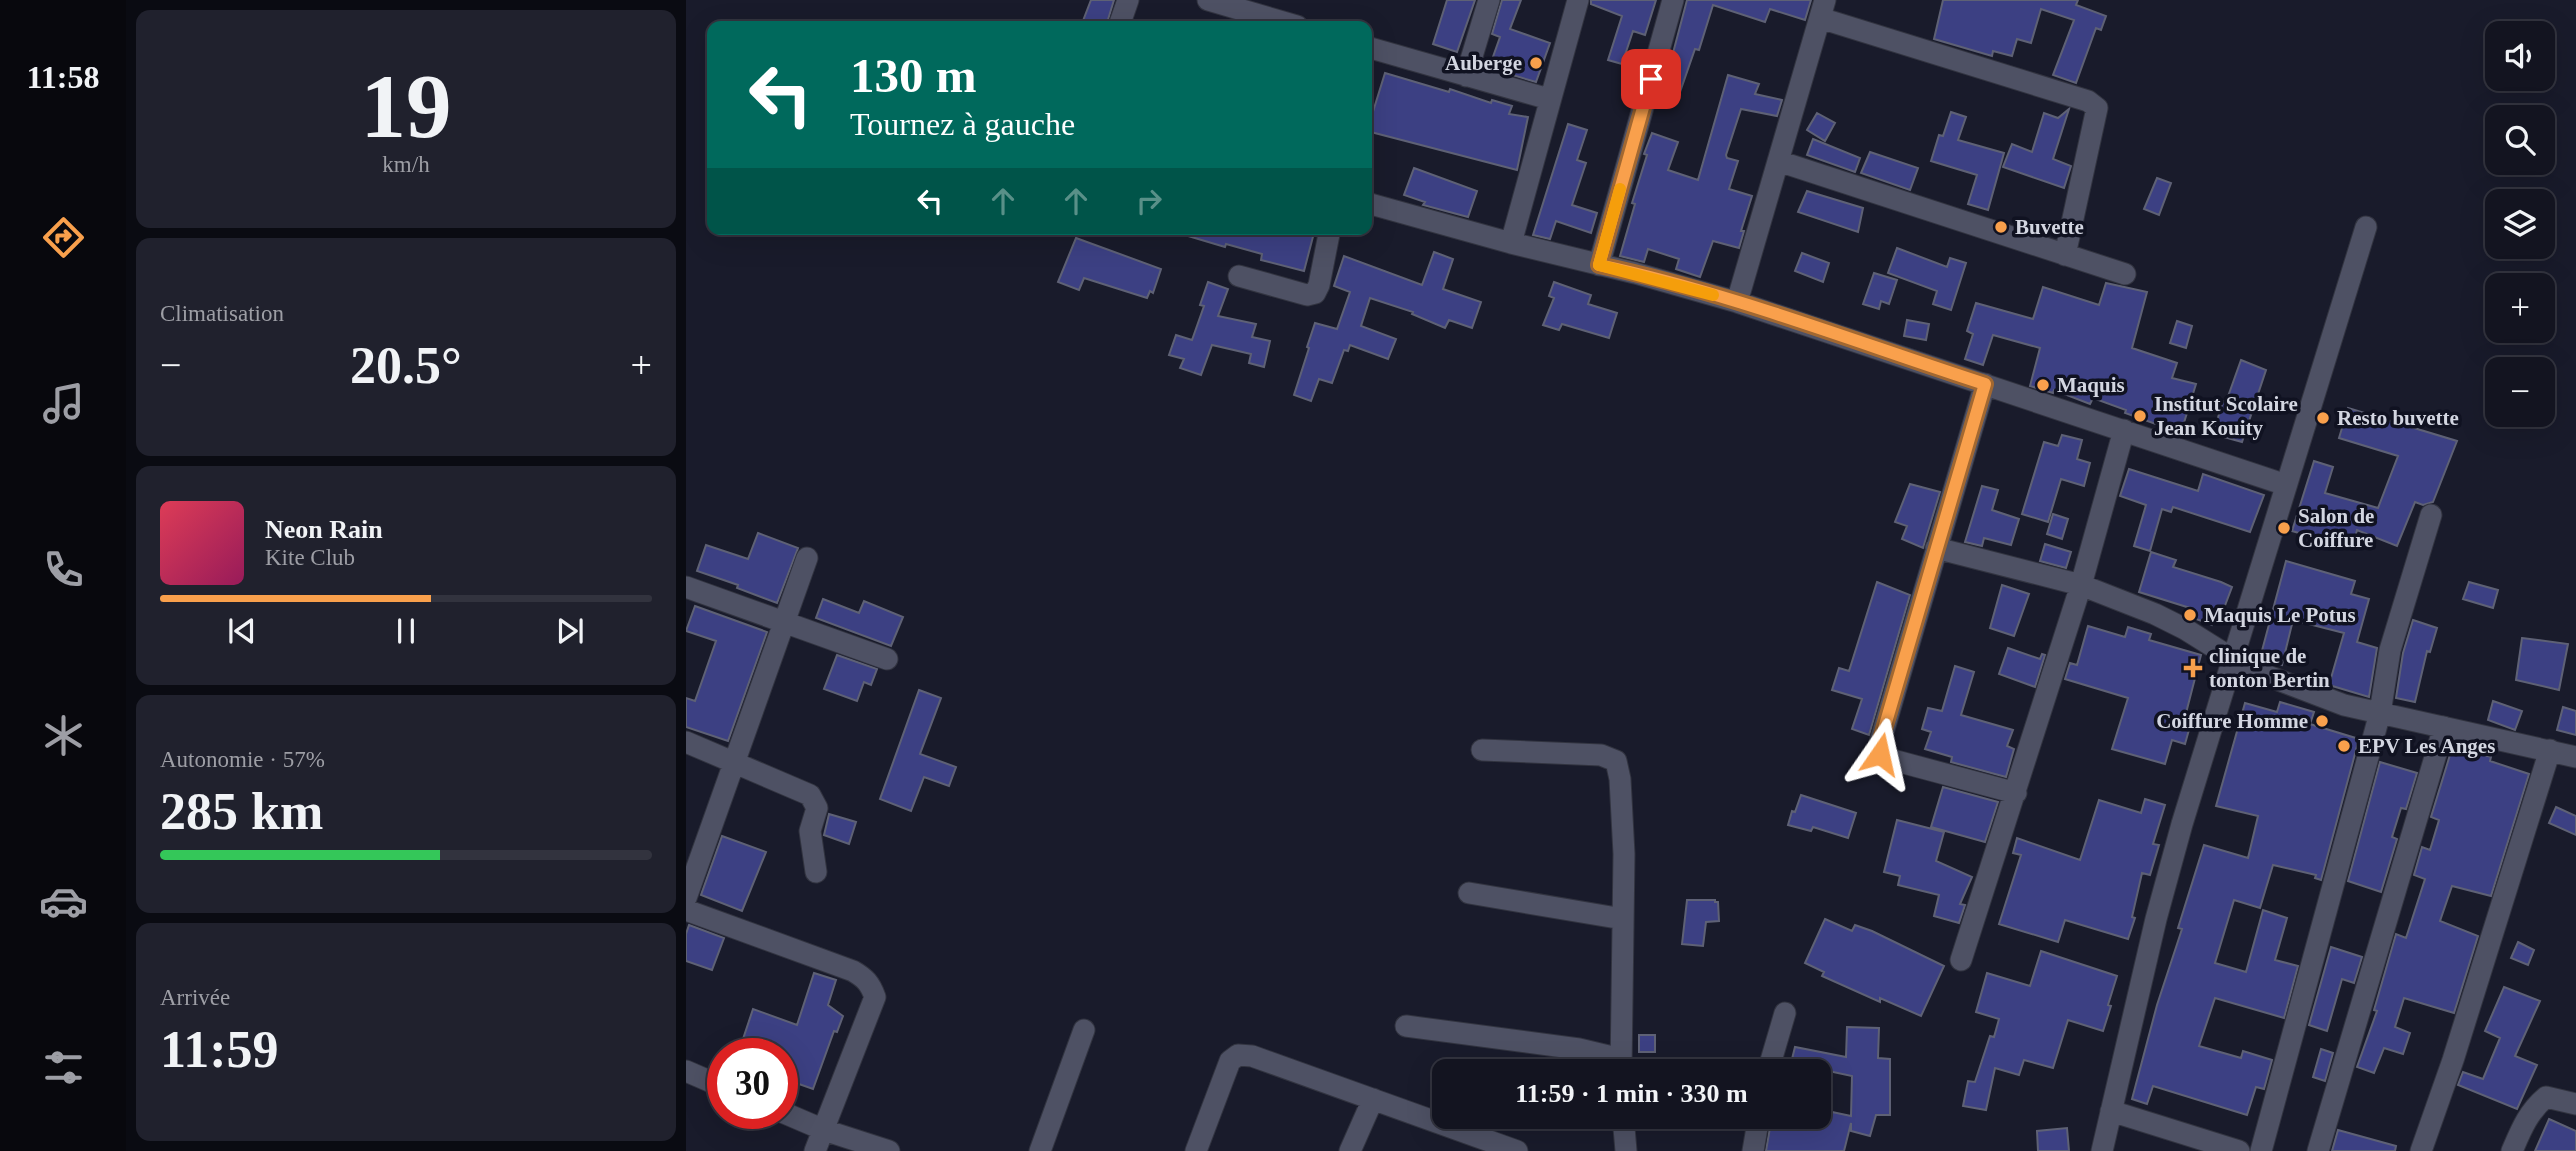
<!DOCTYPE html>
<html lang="fr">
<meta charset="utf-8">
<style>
:root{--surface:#131420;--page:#20212d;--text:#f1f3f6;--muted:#9d9ea5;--line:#32333e;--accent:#f9a04c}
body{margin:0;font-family:Georgia,serif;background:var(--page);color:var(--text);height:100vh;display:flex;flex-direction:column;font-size:26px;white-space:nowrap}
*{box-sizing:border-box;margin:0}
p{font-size:23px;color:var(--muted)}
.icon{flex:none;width:38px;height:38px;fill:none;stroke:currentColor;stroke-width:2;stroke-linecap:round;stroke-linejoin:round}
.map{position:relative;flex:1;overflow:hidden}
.drawer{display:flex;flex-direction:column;gap:10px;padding:10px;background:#0a0b12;width:560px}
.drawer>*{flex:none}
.top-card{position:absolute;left:21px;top:21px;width:665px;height:214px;border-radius:14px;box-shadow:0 7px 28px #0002,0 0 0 2px var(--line);background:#00695c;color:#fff;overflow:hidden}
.tools{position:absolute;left:1799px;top:21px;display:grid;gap:14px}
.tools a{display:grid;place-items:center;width:70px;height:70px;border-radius:14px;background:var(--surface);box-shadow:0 7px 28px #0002,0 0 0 2px var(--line);font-size:35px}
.speed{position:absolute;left:21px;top:1038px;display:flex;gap:14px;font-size:35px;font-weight:700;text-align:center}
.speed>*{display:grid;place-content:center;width:91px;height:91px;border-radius:50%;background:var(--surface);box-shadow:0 7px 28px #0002,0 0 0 2px var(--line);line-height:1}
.speed .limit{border:10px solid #d22;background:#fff;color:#111}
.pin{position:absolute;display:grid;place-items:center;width:60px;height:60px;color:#fff;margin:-30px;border-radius:14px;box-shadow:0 4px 10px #0006}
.me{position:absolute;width:77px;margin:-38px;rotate:11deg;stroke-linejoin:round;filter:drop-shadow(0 0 5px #0008)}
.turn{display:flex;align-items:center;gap:24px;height:147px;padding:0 28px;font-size:32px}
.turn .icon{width:91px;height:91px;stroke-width:2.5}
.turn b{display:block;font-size:49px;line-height:60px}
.lanes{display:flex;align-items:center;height:66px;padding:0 28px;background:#0003;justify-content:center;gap:35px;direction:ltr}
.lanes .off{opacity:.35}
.big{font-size:52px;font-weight:800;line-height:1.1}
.drawer .widget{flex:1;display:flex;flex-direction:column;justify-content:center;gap:10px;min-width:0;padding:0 24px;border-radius:14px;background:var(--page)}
.drawer .dial{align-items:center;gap:0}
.dial b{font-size:91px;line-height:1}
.song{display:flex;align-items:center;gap:21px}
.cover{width:84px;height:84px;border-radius:10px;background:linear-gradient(135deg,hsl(350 70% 55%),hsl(330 70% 35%))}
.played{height:7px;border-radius:4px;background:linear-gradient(90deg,var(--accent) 55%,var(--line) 55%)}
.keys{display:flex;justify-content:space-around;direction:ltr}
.heat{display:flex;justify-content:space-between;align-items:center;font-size:38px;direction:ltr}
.charge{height:10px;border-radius:5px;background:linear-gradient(90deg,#34c759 57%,var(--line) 0)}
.trip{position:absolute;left:746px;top:1059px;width:399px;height:70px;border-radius:14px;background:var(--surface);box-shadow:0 7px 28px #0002,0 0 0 2px var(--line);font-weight:800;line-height:70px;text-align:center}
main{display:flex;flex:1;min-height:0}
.tab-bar{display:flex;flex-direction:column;width:126px;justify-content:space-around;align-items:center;background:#08080d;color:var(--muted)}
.tab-bar .icon{width:49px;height:49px}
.tab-bar .on{color:var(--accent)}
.tab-bar b{font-size:32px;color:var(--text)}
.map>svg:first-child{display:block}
</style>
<main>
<nav class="tab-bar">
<b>11:58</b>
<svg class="icon on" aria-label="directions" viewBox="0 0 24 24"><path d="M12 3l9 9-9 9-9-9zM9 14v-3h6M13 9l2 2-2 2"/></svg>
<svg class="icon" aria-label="music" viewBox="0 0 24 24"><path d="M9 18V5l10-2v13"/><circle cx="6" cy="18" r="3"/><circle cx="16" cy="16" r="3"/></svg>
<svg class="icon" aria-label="phone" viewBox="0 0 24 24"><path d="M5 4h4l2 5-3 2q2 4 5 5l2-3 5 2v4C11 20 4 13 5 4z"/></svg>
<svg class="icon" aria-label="climate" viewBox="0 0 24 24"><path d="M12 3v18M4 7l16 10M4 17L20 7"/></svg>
<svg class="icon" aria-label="car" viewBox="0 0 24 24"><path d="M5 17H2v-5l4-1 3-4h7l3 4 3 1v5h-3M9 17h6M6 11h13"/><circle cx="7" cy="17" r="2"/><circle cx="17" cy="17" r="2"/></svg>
<svg class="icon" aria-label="filters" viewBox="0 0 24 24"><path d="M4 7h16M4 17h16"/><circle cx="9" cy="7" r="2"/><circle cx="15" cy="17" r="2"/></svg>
</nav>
<section class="drawer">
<div class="widget dial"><b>19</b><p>km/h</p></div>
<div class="widget"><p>Climatisation</p>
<div class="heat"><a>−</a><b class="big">20.5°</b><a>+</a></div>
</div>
<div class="widget">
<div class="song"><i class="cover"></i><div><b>Neon Rain</b><p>Kite Club</p></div></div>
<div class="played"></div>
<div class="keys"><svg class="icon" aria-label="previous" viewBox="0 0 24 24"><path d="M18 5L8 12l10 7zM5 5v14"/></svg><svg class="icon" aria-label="pause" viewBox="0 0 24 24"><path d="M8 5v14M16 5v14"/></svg><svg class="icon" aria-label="next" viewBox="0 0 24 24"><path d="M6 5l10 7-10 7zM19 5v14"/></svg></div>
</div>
<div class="widget"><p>Autonomie · 57%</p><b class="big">285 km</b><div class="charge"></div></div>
<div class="widget"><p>Arrivée</p><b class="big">11:59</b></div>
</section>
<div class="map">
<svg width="1890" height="1151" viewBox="0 0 1890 1151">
<rect width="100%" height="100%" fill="#191b2b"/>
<path fill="#3c4083" stroke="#5e6175" stroke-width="2" d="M 405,0 L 428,0 L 420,26 L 395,26 Z
M 761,0 L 789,0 L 771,52 L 747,44 Z
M 816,0 L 835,0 L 824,29 L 864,43 L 850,82 L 803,68 L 814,37 L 806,34 Z
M 905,0 L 970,0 L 959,35 L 947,31 L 936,64 L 922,60 L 936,16 L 905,4 Z
M 1001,0 L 1125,0 L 1119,20 L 1084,9 L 1079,22 L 1027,5 L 1013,50 L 1009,49 L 994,92 L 978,87 Z
M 1257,0 L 1392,0 L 1390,5 L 1420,16 L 1415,30 L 1410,28 L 1390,83 L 1367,75 L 1388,20 L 1355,9 L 1345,43 L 1331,39 L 1326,56 L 1307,51 L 1306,56 L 1248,39 Z
M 699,73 L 763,92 L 764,89 L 805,103 L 806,100 L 826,106 L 823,114 L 842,117 L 831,170 L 681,131 Z
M 1042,75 L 1073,84 L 1069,94 L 1096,100 L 1091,116 L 1055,109 L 1040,155 L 1041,158 L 1052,161 L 1043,189 L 1066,196 L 1055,231 L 1058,231 L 1053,248 L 1027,241 L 1014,277 L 990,269 L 993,259 L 962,249 L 958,262 L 934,256 L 949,204 L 946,203 L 961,155 L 958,154 L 966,133 L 992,142 L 982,170 L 1012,180 Z
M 1383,109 L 1367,159 L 1385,166 L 1378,188 L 1317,167 L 1326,144 L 1346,152 L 1358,113 L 1372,118 Z
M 1265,112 L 1280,117 L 1272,140 L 1318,153 L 1302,210 L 1282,204 L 1291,175 L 1245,161 L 1253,135 L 1257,136 Z
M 1131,113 L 1149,123 L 1139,141 L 1121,130 Z
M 882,124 L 901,130 L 891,160 L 900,163 L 886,205 L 911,213 L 905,233 L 870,221 L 864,239 L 847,235 Z
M 1127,139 L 1174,158 L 1169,172 L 1121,155 Z
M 1184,152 L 1232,168 L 1224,190 L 1175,173 Z
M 728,168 L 791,191 L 782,217 L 737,205 L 739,202 L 718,195 Z
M 1471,178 L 1485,183 L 1473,215 L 1458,209 Z
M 1121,191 L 1177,208 L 1172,232 L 1112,212 Z
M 492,229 L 629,229 L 618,271 L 575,260 L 576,254 L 540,244 L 539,247 L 492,233 Z
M 390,238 L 475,269 L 467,293 L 464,291 L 461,298 L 398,278 L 393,290 L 372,282 Z
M 1211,248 L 1261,267 L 1264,258 L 1280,263 L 1265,310 L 1247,304 L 1251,291 L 1202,273 Z
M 748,252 L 767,259 L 757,289 L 795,302 L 786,328 L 763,320 L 759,328 L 726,314 L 727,312 L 684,298 L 675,326 L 710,339 L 702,359 L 664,345 L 662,351 L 658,350 L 646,383 L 633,379 L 625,401 L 608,395 L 623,348 L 621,347 L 629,323 L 651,329 L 664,292 L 648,286 L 658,256 L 736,285 Z
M 1116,253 L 1143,263 L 1137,282 L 1109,271 Z
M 1188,273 L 1211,280 L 1203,304 L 1195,301 L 1193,309 L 1177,304 Z
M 522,282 L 542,289 L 532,316 L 570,324 L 566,337 L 584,341 L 578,367 L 563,363 L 565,354 L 526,345 L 515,375 L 494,368 L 498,359 L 483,355 L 490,335 L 506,340 L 518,306 L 514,305 Z
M 868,282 L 905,295 L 902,304 L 931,313 L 923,338 L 876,324 L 873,330 L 857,325 L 868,298 L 863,296 Z
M 1420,283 L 1461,292 L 1446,348 L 1491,363 L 1486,378 L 1510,384 L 1496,429 L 1490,427 L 1489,431 L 1439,413 L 1440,410 L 1407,398 L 1404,404 L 1368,390 L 1367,393 L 1344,386 L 1354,348 L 1307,335 L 1297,365 L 1279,359 L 1287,334 L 1281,331 L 1290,303 L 1347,319 L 1357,287 L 1413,305 Z
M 1221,320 L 1243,324 L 1240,340 L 1218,336 Z
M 1491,321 L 1506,326 L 1500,348 L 1484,343 Z
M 1555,360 L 1580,370 L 1556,442 L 1527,434 L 1537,401 L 1540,402 Z
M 1662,408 L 1771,441 L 1747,502 L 1737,505 L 1729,502 L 1711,546 L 1671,530 L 1666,548 L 1606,531 L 1628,461 L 1647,467 L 1639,493 L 1692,508 L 1712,456 L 1653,438 Z
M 1376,435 L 1396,440 L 1391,459 L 1404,463 L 1398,486 L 1375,479 L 1362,522 L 1336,514 L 1358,442 L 1372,446 Z
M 1443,469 L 1512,491 L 1517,474 L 1578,495 L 1564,532 L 1487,507 L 1485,512 L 1476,509 L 1464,551 L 1448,546 L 1460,505 L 1434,496 Z
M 1224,484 L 1254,492 L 1237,548 L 1216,539 L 1221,526 L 1209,522 Z
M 1296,486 L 1312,490 L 1306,510 L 1333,519 L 1325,545 L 1298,538 L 1296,546 L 1279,542 Z
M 1367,514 L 1382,519 L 1376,539 L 1361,534 Z
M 72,533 L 112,548 L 91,603 L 51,588 L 52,585 L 11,571 L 20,545 L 62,559 Z
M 1359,544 L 1385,552 L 1380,568 L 1354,561 Z
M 1465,552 L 1490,560 L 1487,567 L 1535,582 L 1546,587 L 1535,616 L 1530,614 L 1526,625 L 1502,616 L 1504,608 L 1453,592 Z
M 1600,561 L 1669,581 L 1665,594 L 1683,599 L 1671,642 L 1691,648 L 1683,697 L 1643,685 L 1658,633 L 1607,620 L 1596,665 L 1574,658 Z
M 1191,582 L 1224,595 L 1183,735 L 1166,729 L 1176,699 L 1146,690 L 1153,668 L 1163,671 Z
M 1783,582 L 1812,590 L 1807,608 L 1777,599 Z
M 1316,585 L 1343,594 L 1328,636 L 1304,628 Z
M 137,599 L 173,613 L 178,601 L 217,617 L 205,646 L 130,618 Z
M 9,606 L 81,632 L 42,741 L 0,727 L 0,698 L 9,701 L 30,641 L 0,631 Z
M 1727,620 L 1751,628 L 1744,652 L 1741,651 L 1729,702 L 1710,698 L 1717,653 Z
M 1402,626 L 1439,637 L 1442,627 L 1465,634 L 1463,640 L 1515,655 L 1499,717 L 1506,719 L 1499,744 L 1486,740 L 1479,764 L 1426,749 L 1442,698 L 1379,679 L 1384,663 L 1391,665 Z
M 1836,638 L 1882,644 L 1873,690 L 1830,680 Z
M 1322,648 L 1354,659 L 1356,654 L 1359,655 L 1349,687 L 1313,674 Z
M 151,655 L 191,669 L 185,685 L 178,682 L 171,701 L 138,689 Z
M 1269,666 L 1288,672 L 1275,715 L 1327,730 L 1321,746 L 1328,749 L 1320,777 L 1265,762 L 1266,757 L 1239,749 L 1245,732 L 1236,729 L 1242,708 L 1256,711 Z
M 233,690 L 255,698 L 234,754 L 270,767 L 263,786 L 238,777 L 225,811 L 194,799 Z
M 1807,701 L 1836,711 L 1829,730 L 1802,720 Z
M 1594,702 L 1628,712 L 1624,724 L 1673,739 L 1635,880 L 1629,878 L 1630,875 L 1587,865 L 1574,908 L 1548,900 L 1529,963 L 1560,972 L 1577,910 L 1601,918 L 1589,960 L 1612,966 L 1598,1018 L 1529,998 L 1513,1046 L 1555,1058 L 1557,1051 L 1586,1060 L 1578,1089 L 1570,1087 L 1561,1115 L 1467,1086 L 1461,1104 L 1446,1099 L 1471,1005 L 1496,929 L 1492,928 L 1518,845 L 1562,858 L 1572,816 L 1530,806 L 1559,703 L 1591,712 Z
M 1877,707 L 1890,711 L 1890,735 L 1871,730 Z
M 1767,745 L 1805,757 L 1804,761 L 1843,774 L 1805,896 L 1766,886 L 1754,921 L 1792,936 L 1768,1013 L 1718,998 L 1709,1027 L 1724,1033 L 1717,1054 L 1698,1048 L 1688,1073 L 1671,1067 L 1691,1011 L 1688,1010 L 1710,934 L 1720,938 L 1739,879 L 1728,875 L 1736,847 L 1744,850 L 1753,820 L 1745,817 Z
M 1694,762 L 1731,773 L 1720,809 L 1715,808 L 1706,837 L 1711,839 L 1695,892 L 1662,881 Z
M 1257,787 L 1312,802 L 1299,842 L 1245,827 Z
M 1115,795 L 1170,813 L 1162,838 L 1127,827 L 1125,831 L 1102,825 L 1106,811 L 1109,812 Z
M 1459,799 L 1479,805 L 1467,844 L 1473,845 L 1464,875 L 1456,873 L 1446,917 L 1449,918 L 1442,939 L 1379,920 L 1372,942 L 1313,924 L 1335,855 L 1327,853 L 1331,838 L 1394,860 L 1413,800 L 1455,813 Z
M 1870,807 L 1890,816 L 1890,835 L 1863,823 Z
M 143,814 L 170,822 L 163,844 L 138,835 Z
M 1211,820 L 1258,832 L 1250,861 L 1286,877 L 1274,904 L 1279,905 L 1273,923 L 1248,916 L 1253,895 L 1212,885 L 1214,876 L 1198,872 Z
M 36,836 L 80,852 L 56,911 L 15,895 Z
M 1001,900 L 1029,900 L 1029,902 L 1032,902 L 1033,921 L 1020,922 L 1017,946 L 996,944 Z
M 1139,919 L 1166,931 L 1169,925 L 1186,931 L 1258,966 L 1235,1016 L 1194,998 L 1194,1002 L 1136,976 L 1138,972 L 1119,963 Z
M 3,925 L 38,938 L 26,970 L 0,961 L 0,934 Z
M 1832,942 L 1848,950 L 1842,965 L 1825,958 Z
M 1645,947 L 1676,957 L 1668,983 L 1656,979 L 1641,1031 L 1623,1025 Z
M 1355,951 L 1431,976 L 1422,1005 L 1425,1006 L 1417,1031 L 1382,1020 L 1367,1068 L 1338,1060 L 1333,1075 L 1309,1068 L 1300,1110 L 1277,1106 L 1282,1081 L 1289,1082 L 1304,1036 L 1308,1037 L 1313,1019 L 1290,1012 L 1301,973 L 1344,986 Z
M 128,973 L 150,980 L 142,1005 L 157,1016 L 151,1032 L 148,1031 L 127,1089 L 96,1078 L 96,1054 L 52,1054 L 67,1009 L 111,1025 Z
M 1818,987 L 1854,1001 L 1829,1056 L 1851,1065 L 1831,1109 L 1772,1085 L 1777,1072 L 1797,1079 L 1814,1038 L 1799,1031 Z
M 1161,1027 L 1193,1028 L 1192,1058 L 1204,1059 L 1204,1115 L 1190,1115 L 1184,1136 L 1165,1131 L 1165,1123 L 1158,1151 L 1080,1151 L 1086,1116 L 1132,1116 L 1132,1109 L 1165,1116 L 1166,1076 L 1105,1063 L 1109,1047 L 1160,1057 Z
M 953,1035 L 969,1035 L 969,1052 L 953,1052 Z
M 1635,1049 L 1647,1053 L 1639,1081 L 1627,1077 Z
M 1863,1119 L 1890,1131 L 1890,1151 L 1849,1151 Z
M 1381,1128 L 1383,1151 L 1352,1151 L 1351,1131 Z
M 1652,1130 L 1710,1146 L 1709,1151 L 1646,1151 Z"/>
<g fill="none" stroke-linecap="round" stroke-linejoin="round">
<g stroke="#323440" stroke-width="23">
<path id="street" d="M 522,0 L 611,26
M 1134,18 L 1402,101 L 1411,108 L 1379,255
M 433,26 L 442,0
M 681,47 L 863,99
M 780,76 L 803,0
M 1092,161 L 1439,274
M 681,203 L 825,243 L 949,273 L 1051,302 L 1600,485
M 825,243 L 892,0
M 913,265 L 987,0
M 553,276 L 621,295 L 629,293 L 633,285 L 644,229
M 1051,302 L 1139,0
M 1299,384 L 1193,746 L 1194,754 L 1203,759 L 1330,793
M 1250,548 L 1395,585 L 1469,614 L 1499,629 L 1547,659 L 1582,676 L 1658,705 L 1890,757
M 0,587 L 201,659
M 0,742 L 124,795 L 131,808 L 124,831 L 130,872
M 796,750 L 915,755 L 930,761 L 934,779 L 938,854 L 935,1071
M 783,893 L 937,919
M 0,898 L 121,558
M 0,910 L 167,971 C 179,978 184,983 189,997 L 129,1151
M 1275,960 L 1395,585 L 1438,430
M 720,1026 L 893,1049 L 935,1059
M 0,1071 L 37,1087
M 1082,1071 L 1099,1013
M 1425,1111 L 1553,1151
M 96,1112 L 138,1130 L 203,1151
M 937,1116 L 940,1151
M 354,1151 L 398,1030
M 510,1151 L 544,1061 L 552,1055 L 566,1056 L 831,1151
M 664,1151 L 687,1099
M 1067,1151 L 1073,1116
M 1416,1151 L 1470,919 L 1496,824 L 1680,227
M 1575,1151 L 1694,713 L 1704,650 L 1745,515
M 1632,1151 L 1758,727
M 1735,1151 L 1767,1060 L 1864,750
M 1826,1151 C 1835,1130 1842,1112 1860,1097 L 1890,1104"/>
</g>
<use href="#street" stroke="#4e5164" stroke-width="21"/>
</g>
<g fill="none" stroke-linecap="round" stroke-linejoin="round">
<g stroke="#a26831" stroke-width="18">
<path id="route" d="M 965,79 L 913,265 C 1045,293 1172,343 1299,384 L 1193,746 L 1194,754"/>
</g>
<use href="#route" stroke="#f9a04c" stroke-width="12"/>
<path stroke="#f59e0b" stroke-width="12" d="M 934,189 L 913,265 L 1027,295"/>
</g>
<g fill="#f9a04c" stroke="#101221" stroke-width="2.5">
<circle cx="850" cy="63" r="7"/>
<circle cx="1315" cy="227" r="7"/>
<circle cx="1357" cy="385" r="7"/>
<circle cx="1454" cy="416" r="7"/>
<circle cx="1637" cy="418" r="7"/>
<circle cx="1598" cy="528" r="7"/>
<circle cx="1504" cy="615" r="7"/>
<path d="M1503.5 657.5h7v7h7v7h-7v7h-7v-7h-7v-7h7z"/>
<circle cx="1636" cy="721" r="7"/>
<circle cx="1658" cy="746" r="7"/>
</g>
<g text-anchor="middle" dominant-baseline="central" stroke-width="7" stroke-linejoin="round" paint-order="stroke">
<g font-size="21" font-weight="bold" fill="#d3d6e1" stroke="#101221" text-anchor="start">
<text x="836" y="63" text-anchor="end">Auberge</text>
<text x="1329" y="227">Buvette</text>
<text x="1371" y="385">Maquis</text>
<text x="1468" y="404">Institut Scolaire<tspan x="1468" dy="24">Jean Kouity</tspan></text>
<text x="1651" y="418">Resto buvette</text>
<text x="1612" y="516">Salon de<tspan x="1612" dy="24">Coiffure</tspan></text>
<text x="1518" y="615">Maquis Le Potus</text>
<text x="1523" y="656">clinique de<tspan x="1523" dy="24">tonton Bertin</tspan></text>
<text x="1622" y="721" text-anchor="end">Coiffure Homme</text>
<text x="1672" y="746">EPV Les Anges</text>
</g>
</g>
</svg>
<div class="tools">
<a><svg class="icon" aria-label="sound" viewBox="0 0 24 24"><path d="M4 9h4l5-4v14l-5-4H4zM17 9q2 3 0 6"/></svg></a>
<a><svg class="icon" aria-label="search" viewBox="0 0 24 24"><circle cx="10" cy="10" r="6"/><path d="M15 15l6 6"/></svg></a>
<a><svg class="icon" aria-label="layers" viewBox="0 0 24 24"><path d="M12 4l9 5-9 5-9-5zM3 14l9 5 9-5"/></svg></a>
<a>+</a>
<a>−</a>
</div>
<div class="speed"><div class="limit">30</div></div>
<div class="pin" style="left:965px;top:79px;background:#d93025"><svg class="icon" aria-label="arrive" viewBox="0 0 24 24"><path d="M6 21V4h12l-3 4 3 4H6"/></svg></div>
<svg class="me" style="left:1194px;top:754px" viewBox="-20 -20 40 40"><path d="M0-17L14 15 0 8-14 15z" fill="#f9a04c" stroke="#fff" stroke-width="4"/></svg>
<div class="trip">11:59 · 1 min · 330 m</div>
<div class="top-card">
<div class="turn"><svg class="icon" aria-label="left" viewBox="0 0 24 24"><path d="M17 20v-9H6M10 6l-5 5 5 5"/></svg><div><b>130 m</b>Tournez à gauche</div></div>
<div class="lanes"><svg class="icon" aria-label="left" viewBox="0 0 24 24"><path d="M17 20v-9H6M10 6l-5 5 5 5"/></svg><svg class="icon off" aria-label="ahead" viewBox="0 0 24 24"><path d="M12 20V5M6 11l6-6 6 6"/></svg><svg class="icon off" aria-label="ahead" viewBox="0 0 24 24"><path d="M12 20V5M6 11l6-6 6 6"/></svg><svg class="icon off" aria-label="right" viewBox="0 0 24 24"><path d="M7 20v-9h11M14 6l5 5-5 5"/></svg></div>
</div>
</div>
</main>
